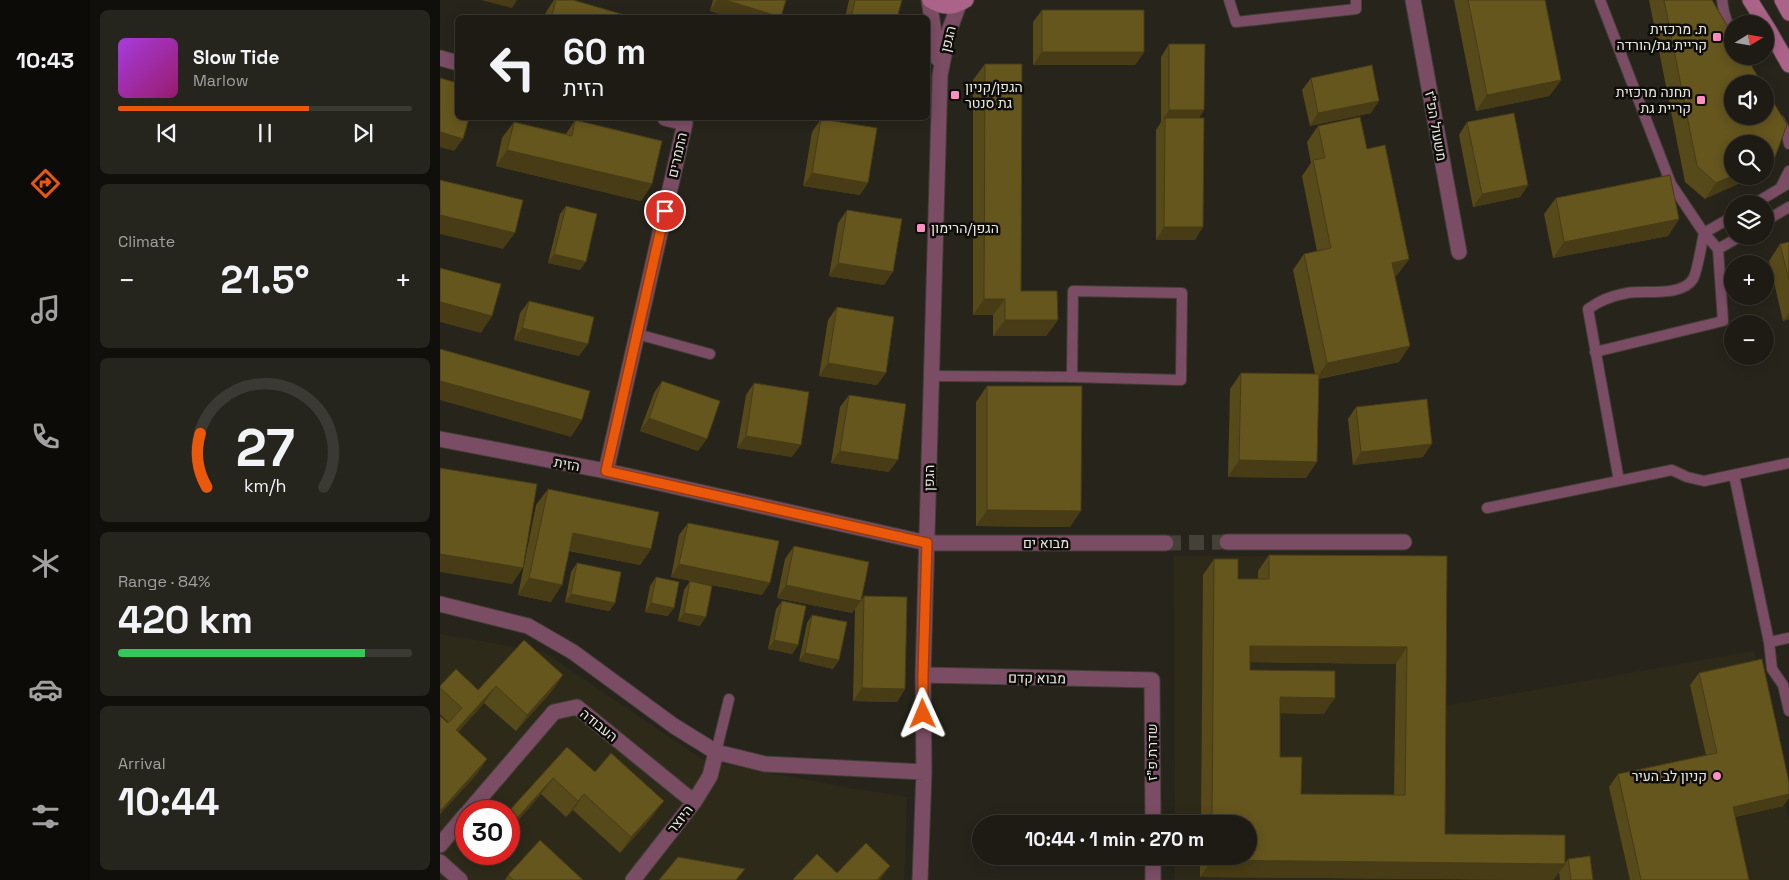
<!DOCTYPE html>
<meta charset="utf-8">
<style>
:root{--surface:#1d1b14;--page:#25241d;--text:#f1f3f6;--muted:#a0a1a0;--line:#3b3934;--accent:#ea580c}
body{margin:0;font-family:"Space Grotesk",Heebo,sans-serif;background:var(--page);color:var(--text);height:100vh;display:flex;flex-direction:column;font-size:19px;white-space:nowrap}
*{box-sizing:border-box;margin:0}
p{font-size:16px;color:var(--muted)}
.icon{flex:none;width:28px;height:28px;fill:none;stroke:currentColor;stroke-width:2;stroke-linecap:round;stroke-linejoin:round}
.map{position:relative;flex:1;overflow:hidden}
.details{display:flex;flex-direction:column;gap:10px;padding:10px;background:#100f0b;width:350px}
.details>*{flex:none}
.top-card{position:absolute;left:15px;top:15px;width:475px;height:105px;border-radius:8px;box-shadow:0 2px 12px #0003,0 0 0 1px var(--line);background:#1d1b14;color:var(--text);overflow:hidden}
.needle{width:32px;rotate:79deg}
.controls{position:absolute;left:1284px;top:15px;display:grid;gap:10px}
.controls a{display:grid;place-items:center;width:50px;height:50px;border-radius:50%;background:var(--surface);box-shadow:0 2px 12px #0003,0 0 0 1px var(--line);font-size:25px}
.speed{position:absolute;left:15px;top:800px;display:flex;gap:10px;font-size:25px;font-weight:700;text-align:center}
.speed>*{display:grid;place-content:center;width:65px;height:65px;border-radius:50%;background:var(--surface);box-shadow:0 2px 12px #0003,0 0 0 1px var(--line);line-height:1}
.speed .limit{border:8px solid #d22;background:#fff;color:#111}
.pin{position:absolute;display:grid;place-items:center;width:42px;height:42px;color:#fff;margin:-21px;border:2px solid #fff;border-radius:50%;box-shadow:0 1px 5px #0007}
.me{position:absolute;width:55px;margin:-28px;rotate:359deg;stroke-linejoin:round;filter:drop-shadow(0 0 4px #0008)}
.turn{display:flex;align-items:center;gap:18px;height:105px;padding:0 25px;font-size:22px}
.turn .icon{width:65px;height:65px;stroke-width:2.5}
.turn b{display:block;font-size:35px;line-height:42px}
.big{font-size:38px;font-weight:600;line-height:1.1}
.details .widget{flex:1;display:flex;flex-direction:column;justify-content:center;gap:8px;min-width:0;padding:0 18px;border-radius:8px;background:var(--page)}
.details .dial{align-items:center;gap:0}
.dial svg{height:130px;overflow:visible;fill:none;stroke:var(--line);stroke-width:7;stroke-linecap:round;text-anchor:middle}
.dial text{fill:var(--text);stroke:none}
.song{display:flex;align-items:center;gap:15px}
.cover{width:60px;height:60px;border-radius:8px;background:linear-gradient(135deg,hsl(280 70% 55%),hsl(320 70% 35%))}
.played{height:5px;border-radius:2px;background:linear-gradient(90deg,var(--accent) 65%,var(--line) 65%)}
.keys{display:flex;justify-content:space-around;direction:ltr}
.heat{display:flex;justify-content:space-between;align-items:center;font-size:28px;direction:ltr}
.charge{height:8px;border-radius:4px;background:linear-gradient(90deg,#34c759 84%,var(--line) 0)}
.trip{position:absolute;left:532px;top:815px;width:285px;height:50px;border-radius:25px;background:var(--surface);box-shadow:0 2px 12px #0003,0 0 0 1px var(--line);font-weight:600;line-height:50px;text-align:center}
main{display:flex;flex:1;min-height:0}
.tabs{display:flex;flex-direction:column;width:90px;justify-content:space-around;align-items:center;background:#0c0b08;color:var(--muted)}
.tabs .icon{width:35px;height:35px}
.tabs .current{color:var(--accent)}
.tabs b{font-size:22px;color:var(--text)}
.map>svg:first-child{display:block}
</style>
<main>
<nav class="tabs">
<b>10:43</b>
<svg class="icon current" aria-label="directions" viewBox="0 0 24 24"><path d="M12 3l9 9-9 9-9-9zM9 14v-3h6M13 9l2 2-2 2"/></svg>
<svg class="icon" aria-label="music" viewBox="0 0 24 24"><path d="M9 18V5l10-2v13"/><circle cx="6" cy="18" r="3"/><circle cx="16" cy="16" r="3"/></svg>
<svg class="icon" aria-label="phone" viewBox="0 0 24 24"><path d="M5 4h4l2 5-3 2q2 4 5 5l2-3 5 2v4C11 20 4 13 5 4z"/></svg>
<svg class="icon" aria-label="climate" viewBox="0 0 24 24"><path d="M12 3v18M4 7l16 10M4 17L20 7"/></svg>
<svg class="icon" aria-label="car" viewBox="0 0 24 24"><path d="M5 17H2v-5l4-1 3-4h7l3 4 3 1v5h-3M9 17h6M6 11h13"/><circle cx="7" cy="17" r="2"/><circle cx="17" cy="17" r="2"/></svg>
<svg class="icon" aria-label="filters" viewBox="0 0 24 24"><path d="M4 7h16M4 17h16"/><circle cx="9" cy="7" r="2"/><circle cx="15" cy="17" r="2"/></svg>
</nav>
<section class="details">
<div class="widget">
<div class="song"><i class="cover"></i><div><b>Slow Tide</b><p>Marlow</p></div></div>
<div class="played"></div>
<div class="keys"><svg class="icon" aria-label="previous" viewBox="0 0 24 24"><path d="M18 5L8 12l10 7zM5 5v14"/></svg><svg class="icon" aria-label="pause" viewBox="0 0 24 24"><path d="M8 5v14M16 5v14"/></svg><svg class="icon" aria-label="next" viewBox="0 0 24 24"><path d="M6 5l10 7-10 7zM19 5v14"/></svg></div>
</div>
<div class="widget"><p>Climate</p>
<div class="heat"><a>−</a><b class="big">21.5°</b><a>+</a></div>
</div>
<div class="widget dial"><svg viewBox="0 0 100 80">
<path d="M14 69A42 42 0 1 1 86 69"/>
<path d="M14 69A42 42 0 0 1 10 36" stroke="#ea580c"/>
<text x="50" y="56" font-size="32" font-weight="700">27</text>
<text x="50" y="72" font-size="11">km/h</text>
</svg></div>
<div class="widget"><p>Range · 84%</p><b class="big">420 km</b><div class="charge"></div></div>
<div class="widget"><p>Arrival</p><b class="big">10:44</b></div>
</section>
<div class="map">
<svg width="1349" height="880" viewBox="0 0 1349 880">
<rect width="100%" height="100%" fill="#27241b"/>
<path fill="#2e2a1a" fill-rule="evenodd" d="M 734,556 L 1005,557 L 1004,706 L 1314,651 L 1349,822 L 1349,880 L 735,880 L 735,856 L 809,856 L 809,824 L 735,824 Z
M 0,634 L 104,652 L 263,760 L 410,788 L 467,797 L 464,880 L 0,880 ZM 26,811 L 69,811 L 69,854 L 26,854 Z"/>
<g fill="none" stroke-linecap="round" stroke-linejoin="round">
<path stroke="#444139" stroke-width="15" stroke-dasharray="15 8" stroke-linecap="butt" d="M 726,543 L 787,542"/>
<g stroke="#423f37" stroke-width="12">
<path id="lane" d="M 789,0 L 796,22 L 916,9 L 916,0
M 1160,0 L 1231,184 L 1264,233 L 1278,249
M 1282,0 L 1284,12 L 1292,37
M 1339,120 L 1347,134 L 1349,144
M 1341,187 L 1349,171
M 1314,204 L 1349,183
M 1325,221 L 1349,207
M 197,334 L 270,354
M 1155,352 L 1283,321 L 1278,249 L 1301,236
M 491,376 L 632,377 L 741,380 L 742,293 L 633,291 L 632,377
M 1294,475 L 1329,642 L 1332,669 L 1343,685 L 1349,711
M 1179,481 L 1148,309 C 1160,300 1171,296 1187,293 C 1205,290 1242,297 1253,279 C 1257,273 1262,242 1264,233 L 1292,217
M 1047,508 L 1232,470 L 1247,477 L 1264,481 L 1349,463
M 1329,642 L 1349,638
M 276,752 L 289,699"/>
</g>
<g stroke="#423f37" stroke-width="17">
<path id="street" d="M 489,0 L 498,59
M 973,0 L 1019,252
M 0,58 L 18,63
M 0,439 L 166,471 L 487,543 L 726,543
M 166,471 L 245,123 L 225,118
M 787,542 L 964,542
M 0,604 L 88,626 L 133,652 L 234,726 L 276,752 L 325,764 L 484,772
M 483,675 L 712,680 L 713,824
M 29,811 L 114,712 L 137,707 L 254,802
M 0,845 L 26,814
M 713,856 L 713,880
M 0,862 L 20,880
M 193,880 L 254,802 L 270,776 L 276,752
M 480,880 L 484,772 L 483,675 L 500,75 L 508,34 L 519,4"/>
</g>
<g stroke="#423f37" stroke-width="17">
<path id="secondary" d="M 490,0 C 502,8 514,8 526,0
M 1310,0 L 1329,30 L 1349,65
M 1342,0 L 1349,13"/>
</g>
<use href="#lane" stroke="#7b4d64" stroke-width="10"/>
<use href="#street" stroke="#7b4d64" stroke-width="15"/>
<use href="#secondary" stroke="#ac6389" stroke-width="15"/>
</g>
<path fill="#574a1a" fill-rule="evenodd" d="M 114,0 L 133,0 L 195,18 L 104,18 L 106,12 Z
M 273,0 L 346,0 L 341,18 L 293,18 L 270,11 Z
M 409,0 L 462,0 L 457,18 L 405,18 Z
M 1014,0 L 1105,0 L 1121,80 L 1109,96 L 1036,111 Z
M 1209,0 L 1272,0 L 1292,176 L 1265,199 L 1245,182 Z
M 602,10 L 704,52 L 695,65 L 593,65 L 593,22 Z
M 729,44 L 764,110 L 759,118 L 755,240 L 716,240 L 716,130 L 721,122 L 721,57 Z
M 545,64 L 581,291 L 618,320 L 606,336 L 553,336 L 553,315 L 533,315 L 533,80 Z
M 871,78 L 931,113 L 870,126 L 862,90 Z
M 381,119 L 420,195 L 363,186 L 372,132 Z
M 135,120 L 212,184 L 201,201 L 56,166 L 62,138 L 74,122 L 126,134 Z
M 1027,122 L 1088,185 L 1080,197 L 1033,207 L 1019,135 Z
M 878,126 L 927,149 L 969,259 L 957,275 L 955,276 L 959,362 L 879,379 L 866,478 L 788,477 L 790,389 L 801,373 L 875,374 L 853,270 L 864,254 L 877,251 L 862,176 L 871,163 L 867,142 Z
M 1116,198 L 1239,219 L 1228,236 L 1113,258 L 1104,214 Z
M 126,206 L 140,270 L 108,263 L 120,214 Z
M 407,210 L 444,285 L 389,276 L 398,223 Z
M 1349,242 L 1349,319 L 1343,321 L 1329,261 L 1340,244 Z
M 89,301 L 139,356 L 74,340 L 80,313 Z
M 397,307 L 437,385 L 379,376 L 388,320 Z
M 222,381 L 258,451 L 200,431 L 214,393 Z
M 314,383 L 352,457 L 297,448 L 306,395 Z
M 547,386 L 630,527 L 536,526 L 536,402 Z
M 409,395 L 449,472 L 391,463 L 400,407 Z
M 916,407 L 983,457 L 913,465 L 908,419 Z
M 108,489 L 211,549 L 200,565 L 129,551 L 111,602 L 78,595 L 96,505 Z
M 248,523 L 322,595 L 231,577 L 239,535 Z
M 354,546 L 421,601 L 424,596 L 465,689 L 457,702 L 413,701 L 415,609 L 412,613 L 337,598 L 345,559 Z
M 829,555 L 1007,556 L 1005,834 L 1125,864 L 1113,880 L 760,877 L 760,856 L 809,856 L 809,824 L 761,824 L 763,575 L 774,559 L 798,579 L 818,579 L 818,571 ZM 810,662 L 956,664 L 954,795 L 861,794 L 840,757 L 840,713 L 884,714 L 810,670 Z
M 137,563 L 175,603 L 169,611 L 125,602 L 131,572 Z
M 216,577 L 228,616 L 205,612 L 210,586 Z
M 250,581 L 260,626 L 238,621 L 244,590 Z
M 342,601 L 358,645 L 352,654 L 328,649 L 336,609 Z
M 372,615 L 399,660 L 393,669 L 359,661 L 367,623 Z
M 1259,673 L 1349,782 L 1349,798 L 1343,806 L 1295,817 L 1309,880 L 1190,880 L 1169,787 L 1178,774 L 1266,755 L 1250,685 Z
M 123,675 L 112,691 L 76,731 L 44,703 L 18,732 L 47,759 L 36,775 L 0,814 L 0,716 L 8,723 L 9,723 L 0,714 L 0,686 L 38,690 Z
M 127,747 L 155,772 L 212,817 L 180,853 L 133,810 L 126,817 L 101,794 L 69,831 L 69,811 Z
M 1128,859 L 1153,880 L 1120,880 L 1119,872 Z
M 68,875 L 143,880 L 65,880 Z"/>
<path fill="#473c15" d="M 41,0 L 77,0 L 72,8 Z
M 277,0 L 285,0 L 341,17 L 341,18 L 293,18 L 270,11 Z
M 602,52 L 704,52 L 695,65 L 593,65 Z
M 1121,80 L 1109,96 L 1036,111 L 1047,95 Z
M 939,101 L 931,113 L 870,126 L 878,113 Z
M 729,110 L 764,110 L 755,123 L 725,118 L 721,122 Z
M 0,132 L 23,139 L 14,151 L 0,147 Z
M 67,150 L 212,184 L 201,201 L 56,166 Z
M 1335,157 L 1325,170 L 1325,161 Z
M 372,173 L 428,183 L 420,195 L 363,186 Z
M 1292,176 L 1316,176 L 1265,199 L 1276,183 Z
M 1088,185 L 1080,197 L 1033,207 L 1042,194 Z
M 0,215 L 75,233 L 63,249 L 0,234 Z
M 1239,219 L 1228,236 L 1113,258 L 1124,242 Z
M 724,227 L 763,227 L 755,240 L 716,240 Z
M 114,254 L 146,262 L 140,270 L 108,263 Z
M 969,259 L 957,275 L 941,279 L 952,263 Z
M 398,263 L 453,272 L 444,285 L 389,276 Z
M 544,299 L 565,299 L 553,315 L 533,315 Z
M 0,302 L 52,316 L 41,333 L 0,322 Z
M 1349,313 L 1349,319 L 1343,321 Z
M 565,320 L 618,320 L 606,336 L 553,336 Z
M 82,328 L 148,344 L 139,356 L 74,340 Z
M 970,346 L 959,362 L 876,379 L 887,363 Z
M 388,363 L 446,373 L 437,385 L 379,376 Z
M 0,381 L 142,420 L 131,437 L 0,400 Z
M 209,418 L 267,439 L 258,451 L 200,431 Z
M 306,436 L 361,445 L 352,457 L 297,448 Z
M 992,444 L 983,457 L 913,465 L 921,452 Z
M 400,451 L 458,460 L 449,472 L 391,463 Z
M 799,460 L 877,462 L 866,478 L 788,477 Z
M 547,510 L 641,511 L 630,527 L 536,526 Z
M 133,533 L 211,549 L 200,565 L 122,549 Z
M 0,554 L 83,568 L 72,584 L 0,572 Z
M 239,564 L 330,583 L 322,595 L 231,577 Z
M 89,578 L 122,585 L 111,602 L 78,595 Z
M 346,585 L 421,601 L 412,613 L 337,598 Z
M 131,594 L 175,603 L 169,611 L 125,602 Z
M 211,603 L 234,608 L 228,616 L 205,612 Z
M 244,613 L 266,617 L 260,626 L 238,621 Z
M 334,640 L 358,645 L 352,654 L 328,649 Z
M 810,646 L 967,647 L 956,664 L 798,662 Z
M 365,653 L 399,660 L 393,669 L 359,661 Z
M 123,675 L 112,691 L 76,731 L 87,715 Z
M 56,686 L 44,703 L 5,747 L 16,730 Z
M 422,688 L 465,689 L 457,702 L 413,701 Z
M 840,697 L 895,698 L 884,714 L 829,713 Z
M 47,759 L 36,775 L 0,814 L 1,810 Z
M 113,778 L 101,794 L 69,831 L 77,818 Z
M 144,794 L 133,810 L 126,817 L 138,801 Z
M 1349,794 L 1349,798 L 1343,806 L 1284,819 L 1293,807 Z
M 224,801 L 212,817 L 180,853 L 191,837 Z
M 772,860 L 1125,864 L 1113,880 L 760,877 Z
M 450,866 L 440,880 L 437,880 Z"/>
<path fill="#65561e" stroke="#473c15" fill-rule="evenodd" d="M 116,0 L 133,0 L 195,18 L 111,18 Z
M 285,0 L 346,0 L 341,17 Z
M 415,0 L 462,0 L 457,18 L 411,18 Z
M 1028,0 L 1105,0 L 1121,80 L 1047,95 Z
M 1224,0 L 1272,0 L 1292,34 L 1292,56 L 1306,56 L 1322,84 L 1292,84 L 1292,116 L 1325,116 L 1325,88 L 1347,125 L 1335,157 L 1325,161 L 1325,144 L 1292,144 L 1292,176 L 1276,183 L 1257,166 Z
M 602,10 L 704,10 L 704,52 L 602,52 Z
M 729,44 L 765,44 L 764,110 L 729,110 Z
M 545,64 L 582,64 L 581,291 L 617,291 L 618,320 L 565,320 L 565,299 L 544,299 Z
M 932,65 L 939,101 L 878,113 L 871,78 Z
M 0,78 L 18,83 L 18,118 L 29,118 L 23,139 L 0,132 Z
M 1074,113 L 1088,185 L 1042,194 L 1027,122 Z
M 920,117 L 927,149 L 945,145 L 969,259 L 952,263 L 970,346 L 887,363 L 864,254 L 891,248 L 873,160 L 885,158 L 878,126 Z
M 725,118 L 764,118 L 763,227 L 724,227 Z
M 381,119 L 437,128 L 428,183 L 372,173 Z
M 135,120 L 222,141 L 212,184 L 67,150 L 74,122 L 132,136 Z
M 1230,175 L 1239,219 L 1124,242 L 1116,198 Z
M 0,180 L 83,200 L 75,233 L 0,215 Z
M 126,206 L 157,214 L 146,262 L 114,254 Z
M 407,210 L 462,219 L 453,272 L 398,263 Z
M 1349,242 L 1349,280 L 1340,244 Z
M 0,268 L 61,284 L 52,316 L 0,302 Z
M 89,301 L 154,317 L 148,344 L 82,328 Z
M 397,307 L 454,317 L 446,373 L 388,363 Z
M 0,349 L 150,391 L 142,420 L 0,381 Z
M 801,373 L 879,374 L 877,462 L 799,460 Z
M 222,381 L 280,401 L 267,439 L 209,418 Z
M 314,383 L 369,392 L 361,445 L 306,436 Z
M 547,386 L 642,386 L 641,511 L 547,510 Z
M 409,395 L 466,404 L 458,460 L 400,451 Z
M 987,399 L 992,444 L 921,452 L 916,407 Z
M 0,468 L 97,484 L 83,568 L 0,554 Z
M 108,489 L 219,512 L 211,549 L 133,533 L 122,585 L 89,578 Z
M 248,523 L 339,541 L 330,583 L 239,564 Z
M 354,546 L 429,562 L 421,601 L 346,585 Z
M 829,555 L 1007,556 L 1005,834 L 1125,835 L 1125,864 L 772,860 L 772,856 L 809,856 L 809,824 L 772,824 L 774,559 L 798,559 L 798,579 L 829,579 ZM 810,646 L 967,647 L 965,795 L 861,794 L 862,757 L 840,757 L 840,697 L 895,698 L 895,671 L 810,670 Z
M 137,563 L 181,572 L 175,603 L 131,594 Z
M 216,577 L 239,582 L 234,608 L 211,603 Z
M 250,581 L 272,586 L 266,617 L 244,613 Z
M 424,596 L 467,597 L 465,689 L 422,688 Z
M 342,601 L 366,606 L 358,645 L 334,640 Z
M 372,615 L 407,622 L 399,660 L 365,653 Z
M 84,640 L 123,675 L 87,715 L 56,686 L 16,730 L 47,759 L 1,810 L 0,809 L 0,716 L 8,723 L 22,708 L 0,688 L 0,686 L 16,669 L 38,690 Z
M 1322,659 L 1349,782 L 1349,794 L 1293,807 L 1309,880 L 1201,880 L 1178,774 L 1277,753 L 1259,673 Z
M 127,747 L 155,772 L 171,753 L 224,801 L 191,837 L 144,794 L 138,801 L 113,778 L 77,818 L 69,811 Z
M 100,840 L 143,880 L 73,880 L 68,875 Z
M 426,843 L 450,866 L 437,880 L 354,880 L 353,879 L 377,854 L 397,873 Z
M 1150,856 L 1153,880 L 1131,880 L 1128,859 Z
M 238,857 L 305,869 L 296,880 L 219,880 Z"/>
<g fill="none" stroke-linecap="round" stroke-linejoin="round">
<g stroke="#983908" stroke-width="12">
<path id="route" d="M 225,211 L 166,471 L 487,543 L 483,675 L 483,714"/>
</g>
<use href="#route" stroke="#ea580c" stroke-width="9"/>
</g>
<g fill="#fd8fc1" stroke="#0f0d09" stroke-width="2">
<rect x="1272" y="32" width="10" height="10" rx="2.5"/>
<rect x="510" y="90" width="10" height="10" rx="2.5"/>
<rect x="1256" y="95" width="10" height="10" rx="2.5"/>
<rect x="476" y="223" width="10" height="10" rx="2.5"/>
<circle cx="1277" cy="776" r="5"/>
</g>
<g text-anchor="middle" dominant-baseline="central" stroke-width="5" stroke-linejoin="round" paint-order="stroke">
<g font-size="14" fill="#e9e8e1" stroke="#0f0d09" text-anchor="end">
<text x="1267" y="29">ת. מרכזית<tspan x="1267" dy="16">קריית גת/הורדה</tspan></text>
<text x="525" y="87" text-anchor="start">הגפן/קניון<tspan x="525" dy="16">גת סנטר</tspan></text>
<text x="1251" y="92">תחנה מרכזית<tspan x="1251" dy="16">קריית גת</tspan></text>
<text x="491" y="228" text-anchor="start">הגפן/הרימון</text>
<text x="1267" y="776">קניון לב העיר</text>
</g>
<g font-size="14" fill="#e9e8e1" stroke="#0f0d09">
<text transform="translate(508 39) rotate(-76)">הגפן</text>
<text transform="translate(996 126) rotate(80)">משעול הפ"ז</text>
<text transform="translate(237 155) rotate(-77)">התמרים</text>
<text transform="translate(127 464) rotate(11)">הזית</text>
<text transform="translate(489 478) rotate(-89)">הגפן</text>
<text x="606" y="543">מבוא ים</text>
<text transform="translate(597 678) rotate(1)">מבוא קדם</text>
<text transform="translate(159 725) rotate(39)">העבודה</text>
<text transform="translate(712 752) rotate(-90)">שדרת פ"ז</text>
<text transform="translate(240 819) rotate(-52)">היוצר</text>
</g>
</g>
</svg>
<div class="controls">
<a><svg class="needle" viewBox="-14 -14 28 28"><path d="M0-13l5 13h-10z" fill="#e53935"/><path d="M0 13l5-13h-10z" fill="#a0a1a0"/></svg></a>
<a><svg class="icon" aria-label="sound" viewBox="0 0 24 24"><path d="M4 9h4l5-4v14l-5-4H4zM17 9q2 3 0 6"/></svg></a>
<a><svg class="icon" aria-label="search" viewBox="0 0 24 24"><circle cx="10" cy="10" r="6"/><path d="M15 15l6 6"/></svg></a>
<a><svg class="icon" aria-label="layers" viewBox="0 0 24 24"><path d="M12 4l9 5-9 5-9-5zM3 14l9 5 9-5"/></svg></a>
<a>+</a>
<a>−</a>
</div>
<div class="speed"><div class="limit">30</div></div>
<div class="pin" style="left:225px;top:211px;background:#d93025"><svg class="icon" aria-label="arrive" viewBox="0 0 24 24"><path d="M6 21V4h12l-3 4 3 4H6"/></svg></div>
<svg class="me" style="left:483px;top:714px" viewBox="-20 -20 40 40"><path d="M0-17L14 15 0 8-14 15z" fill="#ea580c" stroke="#fff" stroke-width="4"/></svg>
<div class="trip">10:44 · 1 min · 270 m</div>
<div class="top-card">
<div class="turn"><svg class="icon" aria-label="left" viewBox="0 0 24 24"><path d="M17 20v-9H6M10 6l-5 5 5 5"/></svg><div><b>60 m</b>הזית</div></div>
</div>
</div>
</main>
